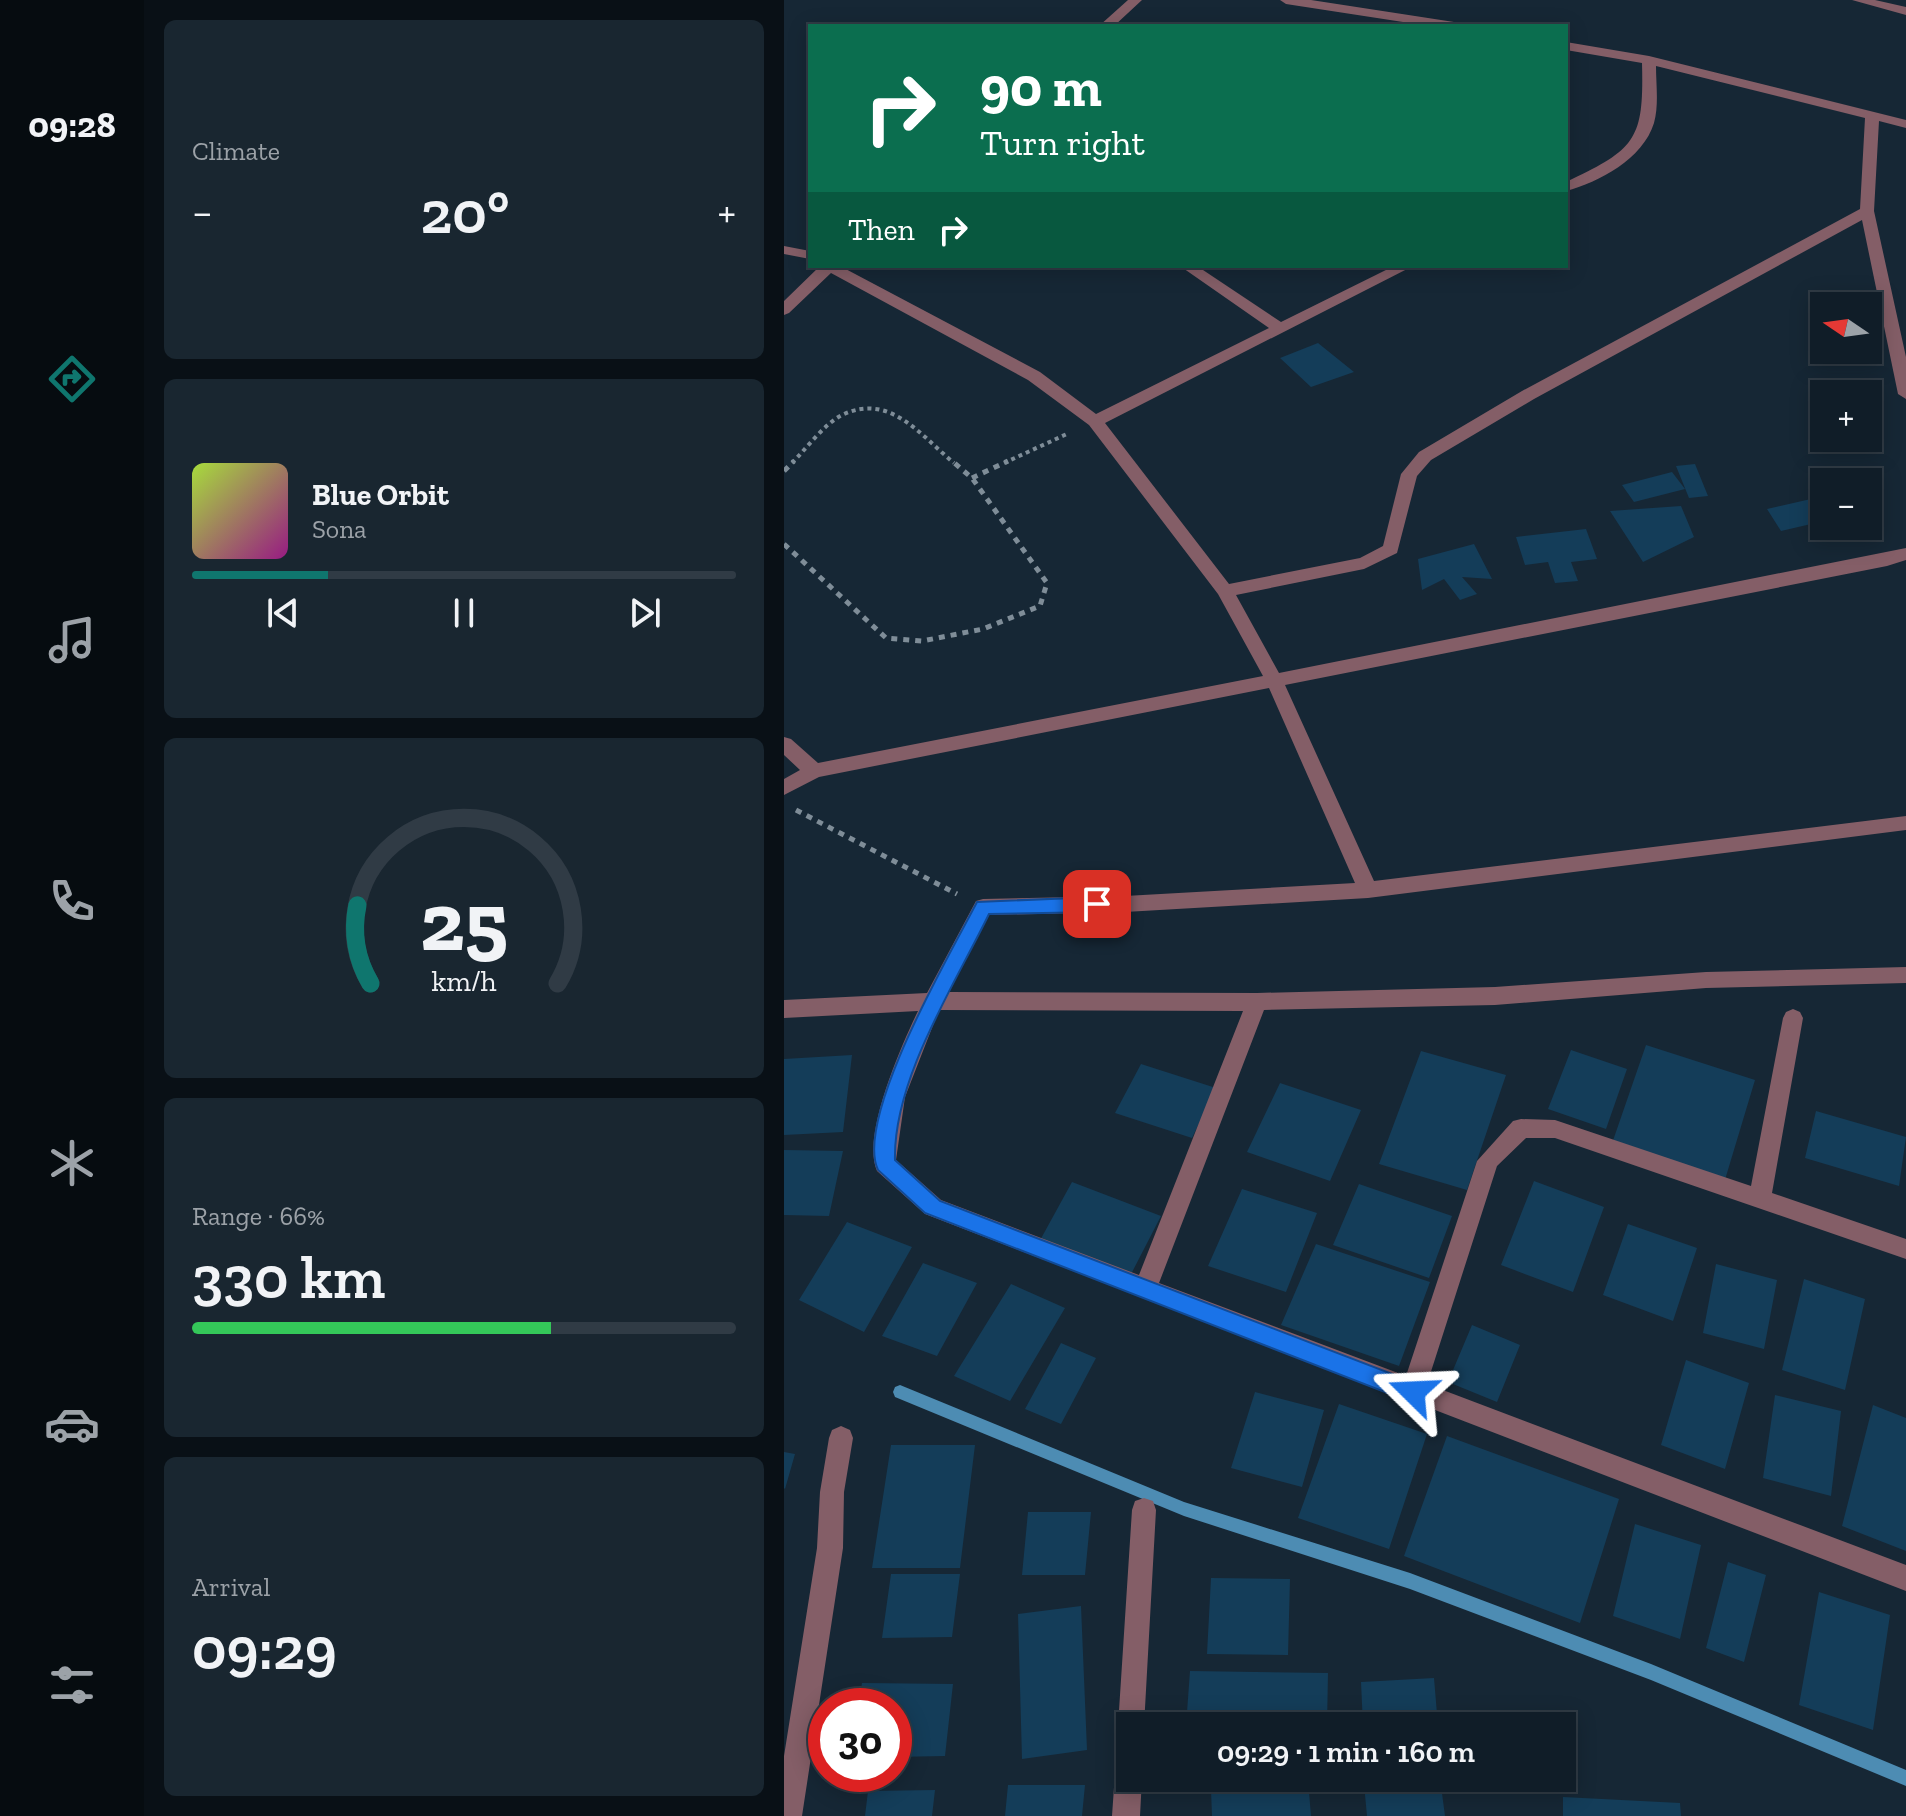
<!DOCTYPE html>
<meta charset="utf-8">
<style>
:root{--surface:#101d28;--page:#192630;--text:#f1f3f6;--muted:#9ca2a8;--line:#303b45;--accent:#0f766e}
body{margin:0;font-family:"Zilla Slab",serif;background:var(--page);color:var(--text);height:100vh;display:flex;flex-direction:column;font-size:30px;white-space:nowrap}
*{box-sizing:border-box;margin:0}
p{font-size:26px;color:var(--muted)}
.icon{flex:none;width:44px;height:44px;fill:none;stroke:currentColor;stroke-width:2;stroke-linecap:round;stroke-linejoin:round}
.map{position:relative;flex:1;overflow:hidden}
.details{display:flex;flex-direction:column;gap:20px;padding:20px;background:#091016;width:640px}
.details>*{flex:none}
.banner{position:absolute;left:24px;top:24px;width:760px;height:244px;border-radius:0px;box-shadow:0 4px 20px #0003,0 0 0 2px var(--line);background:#0b6e4f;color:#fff;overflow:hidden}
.needle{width:52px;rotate:283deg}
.controls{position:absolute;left:1026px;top:292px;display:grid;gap:16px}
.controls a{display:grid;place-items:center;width:72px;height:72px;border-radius:0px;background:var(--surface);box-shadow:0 4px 20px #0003,0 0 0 2px var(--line);font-size:40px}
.speed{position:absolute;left:24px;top:1688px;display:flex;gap:16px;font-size:40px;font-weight:700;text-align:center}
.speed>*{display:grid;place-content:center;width:104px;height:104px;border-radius:50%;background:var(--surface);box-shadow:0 4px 20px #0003,0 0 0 2px var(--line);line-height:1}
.speed .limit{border:12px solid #d22;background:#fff;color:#111}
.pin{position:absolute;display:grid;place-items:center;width:68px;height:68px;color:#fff;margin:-34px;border-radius:16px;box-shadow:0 4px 12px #0006}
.me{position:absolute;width:88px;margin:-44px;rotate:291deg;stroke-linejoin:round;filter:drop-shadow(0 0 6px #0008)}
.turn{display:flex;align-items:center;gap:28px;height:168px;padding:0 40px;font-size:36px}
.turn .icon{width:104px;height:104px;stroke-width:2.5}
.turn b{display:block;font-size:56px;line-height:68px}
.then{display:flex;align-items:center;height:76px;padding:0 40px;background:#0003;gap:16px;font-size:30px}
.big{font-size:60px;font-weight:600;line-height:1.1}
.details .card{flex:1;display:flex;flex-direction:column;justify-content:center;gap:12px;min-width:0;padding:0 28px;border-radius:12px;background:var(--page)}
.details .dial{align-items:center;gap:0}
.dial svg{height:208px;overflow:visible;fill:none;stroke:var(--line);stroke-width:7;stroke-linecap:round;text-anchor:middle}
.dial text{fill:var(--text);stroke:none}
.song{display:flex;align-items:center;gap:24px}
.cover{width:96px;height:96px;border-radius:12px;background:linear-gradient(135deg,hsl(80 70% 55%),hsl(310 70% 35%))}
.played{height:8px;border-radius:4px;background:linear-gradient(90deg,var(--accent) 25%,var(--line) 25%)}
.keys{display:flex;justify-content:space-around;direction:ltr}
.heat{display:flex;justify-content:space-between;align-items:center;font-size:44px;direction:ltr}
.charge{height:12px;border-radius:6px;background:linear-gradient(90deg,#34c759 66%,var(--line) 0)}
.trip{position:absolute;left:332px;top:1712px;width:460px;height:80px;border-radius:0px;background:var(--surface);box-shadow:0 4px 20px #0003,0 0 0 2px var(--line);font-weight:600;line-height:80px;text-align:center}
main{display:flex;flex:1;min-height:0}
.dock{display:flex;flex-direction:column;width:144px;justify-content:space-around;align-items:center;background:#060c10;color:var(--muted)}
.dock .icon{width:56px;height:56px}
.dock .active{color:var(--accent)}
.dock b{font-size:36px;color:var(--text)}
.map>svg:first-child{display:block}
</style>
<main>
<nav class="dock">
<b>09:28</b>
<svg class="icon active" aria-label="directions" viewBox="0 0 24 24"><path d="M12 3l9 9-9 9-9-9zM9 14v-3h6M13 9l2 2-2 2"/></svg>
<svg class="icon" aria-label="music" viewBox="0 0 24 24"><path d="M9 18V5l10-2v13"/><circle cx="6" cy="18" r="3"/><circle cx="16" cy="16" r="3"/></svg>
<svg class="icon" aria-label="phone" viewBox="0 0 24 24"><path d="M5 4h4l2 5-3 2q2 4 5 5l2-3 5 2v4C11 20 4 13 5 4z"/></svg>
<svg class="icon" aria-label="climate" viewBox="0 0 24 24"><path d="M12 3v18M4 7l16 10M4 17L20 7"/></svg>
<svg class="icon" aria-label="car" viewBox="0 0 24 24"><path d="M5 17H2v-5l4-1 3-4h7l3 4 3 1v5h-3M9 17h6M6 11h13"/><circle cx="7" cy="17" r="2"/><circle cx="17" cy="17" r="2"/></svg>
<svg class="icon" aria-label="filters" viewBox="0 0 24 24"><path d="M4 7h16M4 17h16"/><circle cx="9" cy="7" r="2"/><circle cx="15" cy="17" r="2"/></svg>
</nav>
<section class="details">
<div class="card"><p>Climate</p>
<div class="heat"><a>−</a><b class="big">20°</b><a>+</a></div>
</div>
<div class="card">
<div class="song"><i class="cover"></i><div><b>Blue Orbit</b><p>Sona</p></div></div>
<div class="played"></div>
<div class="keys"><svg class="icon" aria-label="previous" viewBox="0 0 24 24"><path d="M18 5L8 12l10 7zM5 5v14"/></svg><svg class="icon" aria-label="pause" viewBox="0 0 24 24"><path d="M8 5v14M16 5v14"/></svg><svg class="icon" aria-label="next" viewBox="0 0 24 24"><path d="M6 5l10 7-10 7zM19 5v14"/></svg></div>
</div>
<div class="card dial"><svg viewBox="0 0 100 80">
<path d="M14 69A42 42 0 1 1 86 69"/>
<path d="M14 69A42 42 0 0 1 9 39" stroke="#0f766e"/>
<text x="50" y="56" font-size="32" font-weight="700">25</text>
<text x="50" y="72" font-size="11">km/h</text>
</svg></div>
<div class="card"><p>Range · 66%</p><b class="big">330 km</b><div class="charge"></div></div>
<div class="card"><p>Arrival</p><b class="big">09:29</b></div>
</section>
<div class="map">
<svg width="1122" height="1816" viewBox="0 0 1122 1816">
<rect width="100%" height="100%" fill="#162735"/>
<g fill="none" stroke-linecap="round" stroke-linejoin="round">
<path fill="#4d8cb3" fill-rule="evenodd" d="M 116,1385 L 400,1502 L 626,1573 L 867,1664 L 1122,1770 L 1122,1786 L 867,1680 L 626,1589 L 400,1516 L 111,1397 L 109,1392 L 111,1387 Z"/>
</g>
<path fill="#143d59" d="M 534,343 L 570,372 L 527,387 L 496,358 Z
M 911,464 L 924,496 L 905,498 L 892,466 Z
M 888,472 L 901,489 L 850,502 L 838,485 Z
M 1040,496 L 1040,521 L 997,531 L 983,509 Z
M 897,506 L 910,537 L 859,562 L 826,511 Z
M 802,529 L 813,559 L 787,562 L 794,581 L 771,583 L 764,562 L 741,565 L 732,537 Z
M 690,544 L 708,579 L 678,577 L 693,594 L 676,600 L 660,579 L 638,590 L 634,559 Z
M 862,1045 L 971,1080 L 937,1193 L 824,1155 Z
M 787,1050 L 843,1069 L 822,1129 L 764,1109 Z
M 637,1051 L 722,1075 L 683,1190 L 595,1164 Z
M 68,1055 L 59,1132 L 0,1135 L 0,1059 Z
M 357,1064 L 432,1088 L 408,1138 L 331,1113 Z
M 496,1083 L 577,1110 L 546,1181 L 463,1152 Z
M 1032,1111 L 1122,1137 L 1115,1186 L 1021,1158 Z
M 0,1150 L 59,1151 L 45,1216 L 0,1215 Z
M 750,1181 L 820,1207 L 789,1292 L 717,1265 Z
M 288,1182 L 377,1216 L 344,1280 L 254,1244 Z
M 575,1184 L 668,1216 L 645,1278 L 549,1245 Z
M 458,1189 L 533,1213 L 502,1292 L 424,1266 Z
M 63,1222 L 128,1247 L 80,1332 L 15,1300 Z
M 844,1224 L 913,1248 L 889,1321 L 819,1295 Z
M 532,1244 L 646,1282 L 615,1366 L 497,1325 Z
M 139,1263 L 193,1283 L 153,1356 L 98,1336 Z
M 932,1264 L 993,1280 L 980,1349 L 919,1333 Z
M 1020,1279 L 1081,1299 L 1061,1390 L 998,1370 Z
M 227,1284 L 281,1308 L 226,1401 L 170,1376 Z
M 688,1325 L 736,1345 L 713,1402 L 664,1382 Z
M 277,1343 L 312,1358 L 277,1424 L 241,1409 Z
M 902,1360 L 965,1383 L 941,1469 L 877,1445 Z
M 471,1392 L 540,1410 L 518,1487 L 447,1468 Z
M 991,1395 L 1057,1411 L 1047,1496 L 979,1478 Z
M 555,1404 L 643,1434 L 605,1549 L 514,1518 Z
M 1089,1405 L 1122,1418 L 1122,1551 L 1058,1526 Z
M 663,1436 L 835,1499 L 796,1623 L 620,1556 Z
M 107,1445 L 191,1445 L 176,1568 L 88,1568 Z
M 0,1452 L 11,1454 L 1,1489 L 0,1488 Z
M 244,1512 L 307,1512 L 301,1575 L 238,1575 Z
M 851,1524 L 917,1545 L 896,1639 L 829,1616 Z
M 944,1562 L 982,1575 L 960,1662 L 922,1648 Z
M 107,1574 L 176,1574 L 168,1637 L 98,1638 Z
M 427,1578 L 506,1579 L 504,1655 L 423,1654 Z
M 1035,1592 L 1106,1615 L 1089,1730 L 1015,1705 Z
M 297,1606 L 303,1750 L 238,1759 L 234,1614 Z
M 406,1671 L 544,1673 L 543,1726 L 402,1726 Z
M 650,1678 L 654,1726 L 579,1726 L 577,1682 Z
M 78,1683 L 169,1684 L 161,1756 L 110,1757 L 110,1706 L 74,1706 Z
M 656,1778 L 661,1816 L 583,1816 L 580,1784 Z
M 524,1780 L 527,1816 L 428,1816 L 427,1790 Z
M 224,1785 L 301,1785 L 298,1816 L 221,1816 Z
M 151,1790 L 148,1816 L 81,1816 L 84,1791 Z
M 779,1797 L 896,1803 L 897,1816 L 779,1816 Z"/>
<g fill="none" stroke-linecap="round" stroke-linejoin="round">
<path stroke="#7f8d98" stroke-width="4" stroke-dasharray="4 4" stroke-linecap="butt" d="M 8,463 C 22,449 40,424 58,415 C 106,392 136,435 170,463
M 220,463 L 285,433"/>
<path stroke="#7f8d98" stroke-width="5" stroke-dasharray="6 6" stroke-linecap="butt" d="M 0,471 L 10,461
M 188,478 L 224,461
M 0,544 L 102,638 L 138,641 L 199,629 L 256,606 L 263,583 L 188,478 L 168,461
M 12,810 L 173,894"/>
<path fill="#845e67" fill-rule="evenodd" d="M 344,0 L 358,0 L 330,26 L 315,26 Z
M 496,0 L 527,0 L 670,22 L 677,26 L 645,26 L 502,4 Z
M 1068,0 L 1091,0 L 1122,7 L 1122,15 Z
M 782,42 L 865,56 L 1122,120 L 1122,128 L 1095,121 L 1090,211 L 1122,357 L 1122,399 L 1114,394 L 1078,220 L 750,399 L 647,460 L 633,476 L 613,553 L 580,569 L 452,595 L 495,673 L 1122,548 L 1122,560 L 1103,566 L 501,685 L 590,881 L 1122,816 L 1122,830 L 584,898 L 341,912 L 205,915 L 164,992 L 473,993 L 711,987 L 922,972 L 1122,967 L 1122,983 L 922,988 L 711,1005 L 480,1010 L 375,1283 L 622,1376 L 693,1161 L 729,1121 L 737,1119 L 771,1120 L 967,1186 L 999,1018 L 1002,1012 L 1009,1009 L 1016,1012 L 1019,1018 L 988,1193 L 1122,1239 L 1122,1259 L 771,1138 L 742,1138 L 713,1166 L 643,1384 L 1122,1565 L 1122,1591 L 141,1214 L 93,1171 C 77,1136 118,1044 134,1011 L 0,1018 L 0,1000 L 143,993 L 192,901 L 199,899 L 341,896 L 571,883 L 485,688 L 35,777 L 0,795 L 0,779 L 16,770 L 0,755 L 0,737 L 7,739 L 34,763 L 479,676 L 434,594 L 305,425 L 244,380 L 47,273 L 5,313 L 0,315 L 0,301 L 36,266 L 56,266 L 256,372 L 312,414 L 485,328 L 396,266 L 413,266 L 497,322 L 610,266 L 629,266 L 321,423 L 445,584 L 576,558 L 599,546 L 617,474 L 635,452 L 738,391 L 1076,209 L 1081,118 L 872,66 C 872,84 875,105 870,123 C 859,159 815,182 782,191 L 782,182 C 852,149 860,140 858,63 L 782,50 ZM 155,1010 L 459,1011 L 355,1275 L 157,1200 L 112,1160 L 121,1097 Z
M 0,246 L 26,251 L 26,259 L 0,254 Z
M 57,1426 L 66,1430 L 69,1438 L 60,1492 L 59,1548 L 18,1816 L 0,1816 L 0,1756 L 33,1548 L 36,1492 L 45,1438 L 48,1430 Z
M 360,1498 L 369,1501 L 372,1510 L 360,1726 L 346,1726 L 346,1778 L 358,1778 L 356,1816 L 328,1816 L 333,1745 L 338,1735 L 334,1726 L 348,1510 L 351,1501 Z"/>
</g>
<path fill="#1a73e8" stroke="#114b97" stroke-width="2" d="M 313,897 L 322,904 L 313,912 L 205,914 C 170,986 109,1080 111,1160 L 156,1201 L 637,1385 L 640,1392 L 637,1400 L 629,1403 L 141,1213 L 94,1170 C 70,1118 166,954 193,902 Z"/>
</svg>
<div class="controls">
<a><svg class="needle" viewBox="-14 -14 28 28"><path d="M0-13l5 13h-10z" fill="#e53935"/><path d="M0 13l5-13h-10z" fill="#9ca2a8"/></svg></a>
<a>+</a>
<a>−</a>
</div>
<div class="speed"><div class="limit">30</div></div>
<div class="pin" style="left:313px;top:904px;background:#d93025"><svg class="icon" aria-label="arrive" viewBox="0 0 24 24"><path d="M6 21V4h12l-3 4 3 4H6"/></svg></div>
<svg class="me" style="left:629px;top:1392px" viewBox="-20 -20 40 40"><path d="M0-17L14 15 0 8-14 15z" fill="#1a73e8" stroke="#fff" stroke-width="4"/></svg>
<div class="trip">09:29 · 1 min · 160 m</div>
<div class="banner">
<div class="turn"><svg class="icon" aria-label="right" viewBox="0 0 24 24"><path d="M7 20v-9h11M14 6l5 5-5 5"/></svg><div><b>90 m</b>Turn right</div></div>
<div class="then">Then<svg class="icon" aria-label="right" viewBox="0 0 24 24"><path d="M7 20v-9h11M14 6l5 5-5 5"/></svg></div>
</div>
</div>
</main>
